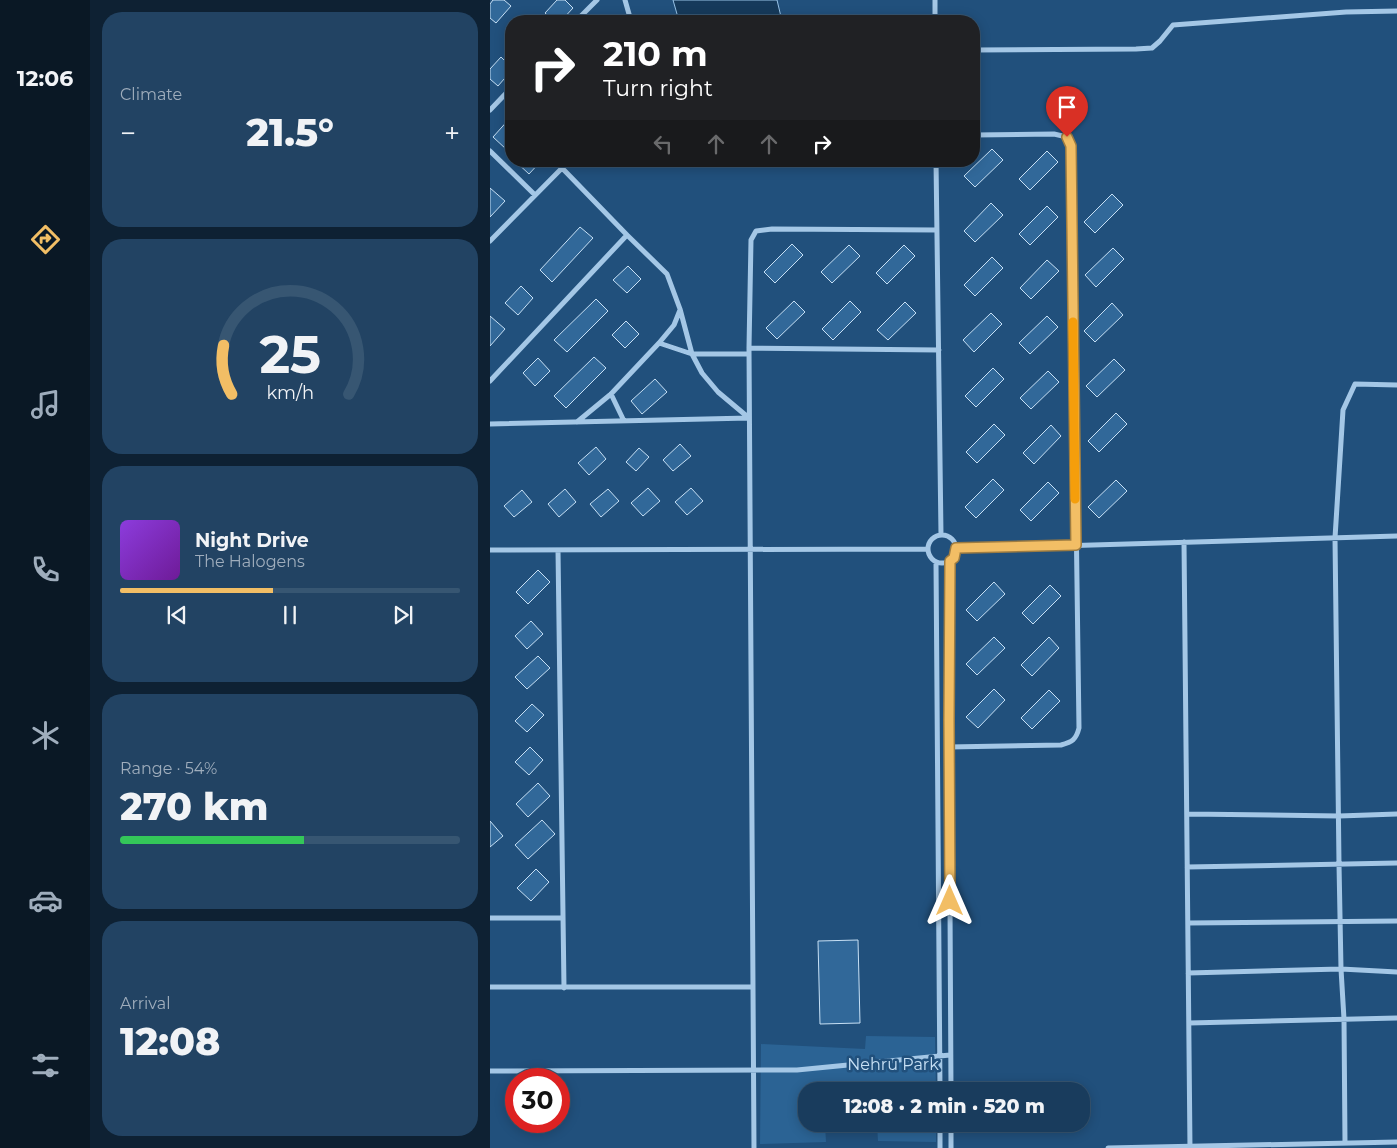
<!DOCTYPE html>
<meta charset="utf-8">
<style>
:root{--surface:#193c5d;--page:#224363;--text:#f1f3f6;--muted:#9fadbc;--line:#375672;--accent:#f2be65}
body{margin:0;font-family:Montserrat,sans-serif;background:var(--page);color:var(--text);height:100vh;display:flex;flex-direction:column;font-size:19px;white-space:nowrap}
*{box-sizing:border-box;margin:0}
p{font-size:16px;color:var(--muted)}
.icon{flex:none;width:28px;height:28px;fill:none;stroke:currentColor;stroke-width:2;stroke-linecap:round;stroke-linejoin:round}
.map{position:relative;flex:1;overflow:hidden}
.drawer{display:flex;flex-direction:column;gap:12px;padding:12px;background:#0e2133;width:400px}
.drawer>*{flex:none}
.hud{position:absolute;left:15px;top:15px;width:475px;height:152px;border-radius:20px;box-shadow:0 2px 12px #0003,0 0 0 1px var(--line);background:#202124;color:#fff;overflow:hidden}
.speed{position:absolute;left:15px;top:1068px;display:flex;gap:10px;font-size:25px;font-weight:700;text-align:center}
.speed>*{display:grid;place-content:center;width:65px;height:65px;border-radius:50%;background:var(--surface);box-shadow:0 2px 12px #0003,0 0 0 1px var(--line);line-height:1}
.speed .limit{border:8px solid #d22;background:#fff;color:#111}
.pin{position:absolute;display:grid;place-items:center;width:42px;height:42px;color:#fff;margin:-51px -21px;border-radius:50% 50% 50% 0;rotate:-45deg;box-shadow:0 0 5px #0007}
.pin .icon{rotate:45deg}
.me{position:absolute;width:55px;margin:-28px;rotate:0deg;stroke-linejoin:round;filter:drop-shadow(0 0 4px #0008)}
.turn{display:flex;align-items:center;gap:18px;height:105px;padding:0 15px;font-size:22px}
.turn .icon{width:65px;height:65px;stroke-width:2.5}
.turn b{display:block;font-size:35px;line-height:42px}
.lanes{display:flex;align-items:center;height:48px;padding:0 15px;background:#0003;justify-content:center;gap:25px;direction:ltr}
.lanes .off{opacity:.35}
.big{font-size:38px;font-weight:800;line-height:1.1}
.drawer .widget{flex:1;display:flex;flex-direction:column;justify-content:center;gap:8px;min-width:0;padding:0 18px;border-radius:20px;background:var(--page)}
.drawer .dial{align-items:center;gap:0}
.dial svg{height:130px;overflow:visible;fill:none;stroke:var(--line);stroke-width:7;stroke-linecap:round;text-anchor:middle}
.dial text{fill:var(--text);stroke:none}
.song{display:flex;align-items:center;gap:15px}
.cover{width:60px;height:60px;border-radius:8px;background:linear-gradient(135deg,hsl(270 70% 55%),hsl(280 70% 35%))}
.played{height:5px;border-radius:2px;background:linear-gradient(90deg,var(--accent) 45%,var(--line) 45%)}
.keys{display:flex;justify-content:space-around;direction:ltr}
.heat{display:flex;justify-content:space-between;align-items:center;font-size:28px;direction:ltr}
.charge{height:8px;border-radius:4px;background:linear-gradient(90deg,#34c759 54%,var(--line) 0)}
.trip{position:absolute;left:308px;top:1082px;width:292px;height:50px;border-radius:20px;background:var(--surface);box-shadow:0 2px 12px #0003,0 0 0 1px var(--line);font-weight:800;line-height:50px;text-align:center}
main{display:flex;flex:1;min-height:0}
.tab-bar{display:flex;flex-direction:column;width:90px;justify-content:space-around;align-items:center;background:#0a1825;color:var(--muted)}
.tab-bar .icon{width:35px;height:35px}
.tab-bar .selected{color:var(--accent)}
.tab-bar b{font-size:22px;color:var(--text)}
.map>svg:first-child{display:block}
</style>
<main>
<nav class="tab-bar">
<b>12:06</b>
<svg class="icon selected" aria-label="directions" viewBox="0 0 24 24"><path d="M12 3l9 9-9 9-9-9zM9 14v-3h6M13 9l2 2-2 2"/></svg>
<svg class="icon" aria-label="music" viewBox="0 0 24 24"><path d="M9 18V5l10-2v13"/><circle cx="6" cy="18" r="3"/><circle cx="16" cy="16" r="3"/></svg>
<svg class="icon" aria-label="phone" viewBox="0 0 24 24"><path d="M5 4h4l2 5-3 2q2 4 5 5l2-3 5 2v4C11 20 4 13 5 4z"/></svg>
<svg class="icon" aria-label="climate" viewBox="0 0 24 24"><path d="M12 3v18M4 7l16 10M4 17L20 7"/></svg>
<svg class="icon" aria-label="car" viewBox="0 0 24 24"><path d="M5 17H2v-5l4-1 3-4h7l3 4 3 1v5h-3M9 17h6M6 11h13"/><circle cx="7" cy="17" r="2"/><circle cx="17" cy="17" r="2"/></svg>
<svg class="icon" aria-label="filters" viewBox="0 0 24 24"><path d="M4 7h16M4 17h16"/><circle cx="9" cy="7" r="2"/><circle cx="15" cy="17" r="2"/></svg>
</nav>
<section class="drawer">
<div class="widget"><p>Climate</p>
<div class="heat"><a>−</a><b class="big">21.5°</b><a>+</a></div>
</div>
<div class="widget dial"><svg viewBox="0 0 100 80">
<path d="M14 69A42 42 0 1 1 86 69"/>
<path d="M14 69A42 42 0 0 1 9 39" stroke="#f2be65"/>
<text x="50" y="56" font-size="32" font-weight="700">25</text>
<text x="50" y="72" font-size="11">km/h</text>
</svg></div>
<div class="widget">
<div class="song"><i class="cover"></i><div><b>Night Drive</b><p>The Halogens</p></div></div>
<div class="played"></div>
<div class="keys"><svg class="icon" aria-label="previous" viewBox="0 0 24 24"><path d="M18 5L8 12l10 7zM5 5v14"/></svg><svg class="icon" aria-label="pause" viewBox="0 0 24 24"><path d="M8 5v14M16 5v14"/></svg><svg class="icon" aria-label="next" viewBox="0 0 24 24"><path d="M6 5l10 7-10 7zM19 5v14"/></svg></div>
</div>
<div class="widget"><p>Range · 54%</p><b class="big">270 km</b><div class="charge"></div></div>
<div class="widget"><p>Arrival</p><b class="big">12:08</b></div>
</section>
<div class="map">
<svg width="907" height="1148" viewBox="0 0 907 1148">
<rect width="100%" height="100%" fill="#21507c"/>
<path fill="#2b6394" d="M 376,1036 L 445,1037 L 446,1091 L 316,1091 L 316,1124 L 335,1124 L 336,1142 L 270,1144 L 271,1044 L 375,1049 Z
M 387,1124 L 446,1124 L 446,1142 L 388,1141 Z"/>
<path fill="#163a5b" stroke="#98c3e7" d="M 183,0 L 287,0 L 292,21 L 189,21 Z"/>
<path fill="#316899" stroke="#c7e0f5" d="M 3,0 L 14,0 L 21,6 L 6,23 L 0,18 L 0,4 Z
M 67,0 L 75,0 L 83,8 L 71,21 L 64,21 L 55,13 Z
M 11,57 L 21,67 L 21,71 L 8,86 L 0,79 L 0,69 Z
M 21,117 L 21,142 L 16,149 L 3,137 Z
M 502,149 L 513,160 L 485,187 L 474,176 Z
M 557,151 L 568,162 L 540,190 L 529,179 Z
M 25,161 L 51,161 L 39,174 Z
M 0,188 L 15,201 L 0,217 Z
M 622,194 L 633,205 L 605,233 L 594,222 Z
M 501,203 L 513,215 L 485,242 L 474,231 Z
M 557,206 L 568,217 L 540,245 L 529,234 Z
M 90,227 L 103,238 L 62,282 L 50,270 Z
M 302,244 L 313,255 L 285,283 L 274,272 Z
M 359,245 L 370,256 L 342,283 L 331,272 Z
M 414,245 L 425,256 L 397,284 L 386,273 Z
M 623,248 L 634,259 L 606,287 L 595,275 Z
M 502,257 L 513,268 L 485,296 L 474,285 Z
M 557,260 L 569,271 L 541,299 L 530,288 Z
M 138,266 L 151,279 L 137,293 L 123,280 Z
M 31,286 L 43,298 L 28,315 L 15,303 Z
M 106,299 L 118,311 L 77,352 L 64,340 Z
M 304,301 L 315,312 L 287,339 L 276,328 Z
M 360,301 L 371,312 L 343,340 L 332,329 Z
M 415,302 L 426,313 L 398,340 L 387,330 Z
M 622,303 L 633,315 L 605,342 L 594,331 Z
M 501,313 L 512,324 L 484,352 L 473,340 Z
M 0,316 L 15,329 L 0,346 Z
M 557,316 L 568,327 L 540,354 L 529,343 Z
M 136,321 L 149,334 L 135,348 L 122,335 Z
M 104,357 L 116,368 L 76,408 L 64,396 Z
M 48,358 L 60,371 L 45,386 L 33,373 Z
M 624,359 L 635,370 L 607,397 L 596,386 Z
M 503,368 L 514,379 L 486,407 L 475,396 Z
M 558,371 L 569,382 L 541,409 L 530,398 Z
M 165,379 L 177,392 L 152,414 L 141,401 Z
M 626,413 L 637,424 L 609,452 L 598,441 Z
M 504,424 L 515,435 L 487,463 L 476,452 Z
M 561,425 L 571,436 L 544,464 L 533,453 Z
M 190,444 L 201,456 L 183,471 L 173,460 Z
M 106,447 L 116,459 L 99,475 L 88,463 Z
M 149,448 L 159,457 L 146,471 L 136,462 Z
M 503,479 L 514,490 L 486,518 L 475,507 Z
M 626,480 L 637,491 L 609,518 L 598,507 Z
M 558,482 L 569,493 L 541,521 L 530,510 Z
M 158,488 L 170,501 L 153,516 L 141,503 Z
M 201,488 L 213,501 L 197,515 L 185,502 Z
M 75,489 L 86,502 L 69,517 L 58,504 Z
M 118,489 L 129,501 L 111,517 L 100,504 Z
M 32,490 L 42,502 L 24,517 L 14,506 Z
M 48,570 L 60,582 L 38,604 L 26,592 Z
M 504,582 L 515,594 L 487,621 L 476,610 Z
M 560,585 L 571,596 L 543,624 L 532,613 Z
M 41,621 L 53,634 L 37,649 L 25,636 Z
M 504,637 L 515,648 L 487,675 L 476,664 Z
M 559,637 L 569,648 L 542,676 L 531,665 Z
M 48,656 L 60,668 L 37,689 L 25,677 Z
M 504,689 L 515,700 L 488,728 L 476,717 Z
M 559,690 L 570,701 L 542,729 L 531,718 Z
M 42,704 L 54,715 L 37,732 L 25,721 Z
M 40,747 L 53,760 L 39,775 L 25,762 Z
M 48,783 L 60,796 L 38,817 L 26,804 Z
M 52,820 L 65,834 L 38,859 L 25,845 Z
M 0,821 L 13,836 L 0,847 Z
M 46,869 L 59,882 L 41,901 L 27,888 Z
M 368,940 L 370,1023 L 330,1024 L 328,941 Z"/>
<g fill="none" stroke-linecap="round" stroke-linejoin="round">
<path stroke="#a4c7e6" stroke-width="5" d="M 135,0 L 141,21
M 445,0 L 445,21
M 86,21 L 107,0
M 484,50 L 646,49 L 662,48 L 670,41 L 683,25 L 856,12 L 907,11
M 0,110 L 21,88
M 0,151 L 45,195
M 446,161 L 451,535
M 137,235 L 177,274 L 190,309 L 202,354 L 212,373 L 228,392 L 259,418
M 0,241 L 79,161
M 169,343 L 202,354 L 258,354
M 259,348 L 261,240 L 266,231 L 282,229 L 447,230
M 0,381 L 137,235 L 72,168
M 121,394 L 134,421
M 87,422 L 121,394 L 169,343 L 184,325 L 190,310
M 0,424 L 259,418
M438 549a14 14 0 1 1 28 0a14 14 0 1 1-28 0Z
M 694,542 L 700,1148
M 466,549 L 907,536
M 0,550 L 438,549
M 68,550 L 74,988
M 460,561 L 459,720 L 461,1091
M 446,562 L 450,1091
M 459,747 L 571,745 C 582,742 586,740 589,728 L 581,146 L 577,137 L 564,134 L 484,135
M 697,814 L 849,816 L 907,814
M 697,867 L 907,863
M 0,918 L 73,918
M 698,923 L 907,921
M 698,973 L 851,969 L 907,972
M 0,987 L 263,987
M 699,1023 L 907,1018
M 0,1071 L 307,1070 L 460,1055
M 450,1124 L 450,1148
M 461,1124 L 461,1148
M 855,1143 L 854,1019 L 851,969 L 849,864 L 845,538 L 853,410 L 865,384 L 907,385
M 264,1148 L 259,348 L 449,350
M 618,1148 L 907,1142"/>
</g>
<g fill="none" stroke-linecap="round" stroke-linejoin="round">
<g stroke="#9d7c42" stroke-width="12">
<path id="route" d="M 460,901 L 459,720 L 460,561 L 464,558 L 466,548 L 586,545 L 581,146 L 577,137"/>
</g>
<use href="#route" stroke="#f2be65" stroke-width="9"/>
<path stroke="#f59e0b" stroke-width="9" d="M 583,322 L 585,499"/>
</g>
<g text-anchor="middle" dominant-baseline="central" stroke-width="5" stroke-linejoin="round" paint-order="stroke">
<g font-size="16" fill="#c7e0f5" stroke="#21507c">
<text x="403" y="1064">Nehru Park</text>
</g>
</g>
</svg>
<div class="speed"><div class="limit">30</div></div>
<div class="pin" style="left:577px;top:137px;background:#d93025"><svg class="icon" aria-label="arrive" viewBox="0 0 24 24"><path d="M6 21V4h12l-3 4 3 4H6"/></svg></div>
<svg class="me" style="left:460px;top:901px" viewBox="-20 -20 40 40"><path d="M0-17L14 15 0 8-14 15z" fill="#f2be65" stroke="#fff" stroke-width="4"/></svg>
<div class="trip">12:08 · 2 min · 520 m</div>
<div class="hud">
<div class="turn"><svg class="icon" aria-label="right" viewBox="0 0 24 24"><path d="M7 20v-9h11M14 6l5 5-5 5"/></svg><div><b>210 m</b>Turn right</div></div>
<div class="lanes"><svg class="icon off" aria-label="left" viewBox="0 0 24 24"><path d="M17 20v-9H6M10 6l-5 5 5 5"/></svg><svg class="icon off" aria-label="ahead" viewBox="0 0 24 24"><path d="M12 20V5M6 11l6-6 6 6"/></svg><svg class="icon off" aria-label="ahead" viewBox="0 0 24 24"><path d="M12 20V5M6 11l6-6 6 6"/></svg><svg class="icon" aria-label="right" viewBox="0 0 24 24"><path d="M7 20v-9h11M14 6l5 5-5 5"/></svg></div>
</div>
</div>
</main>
